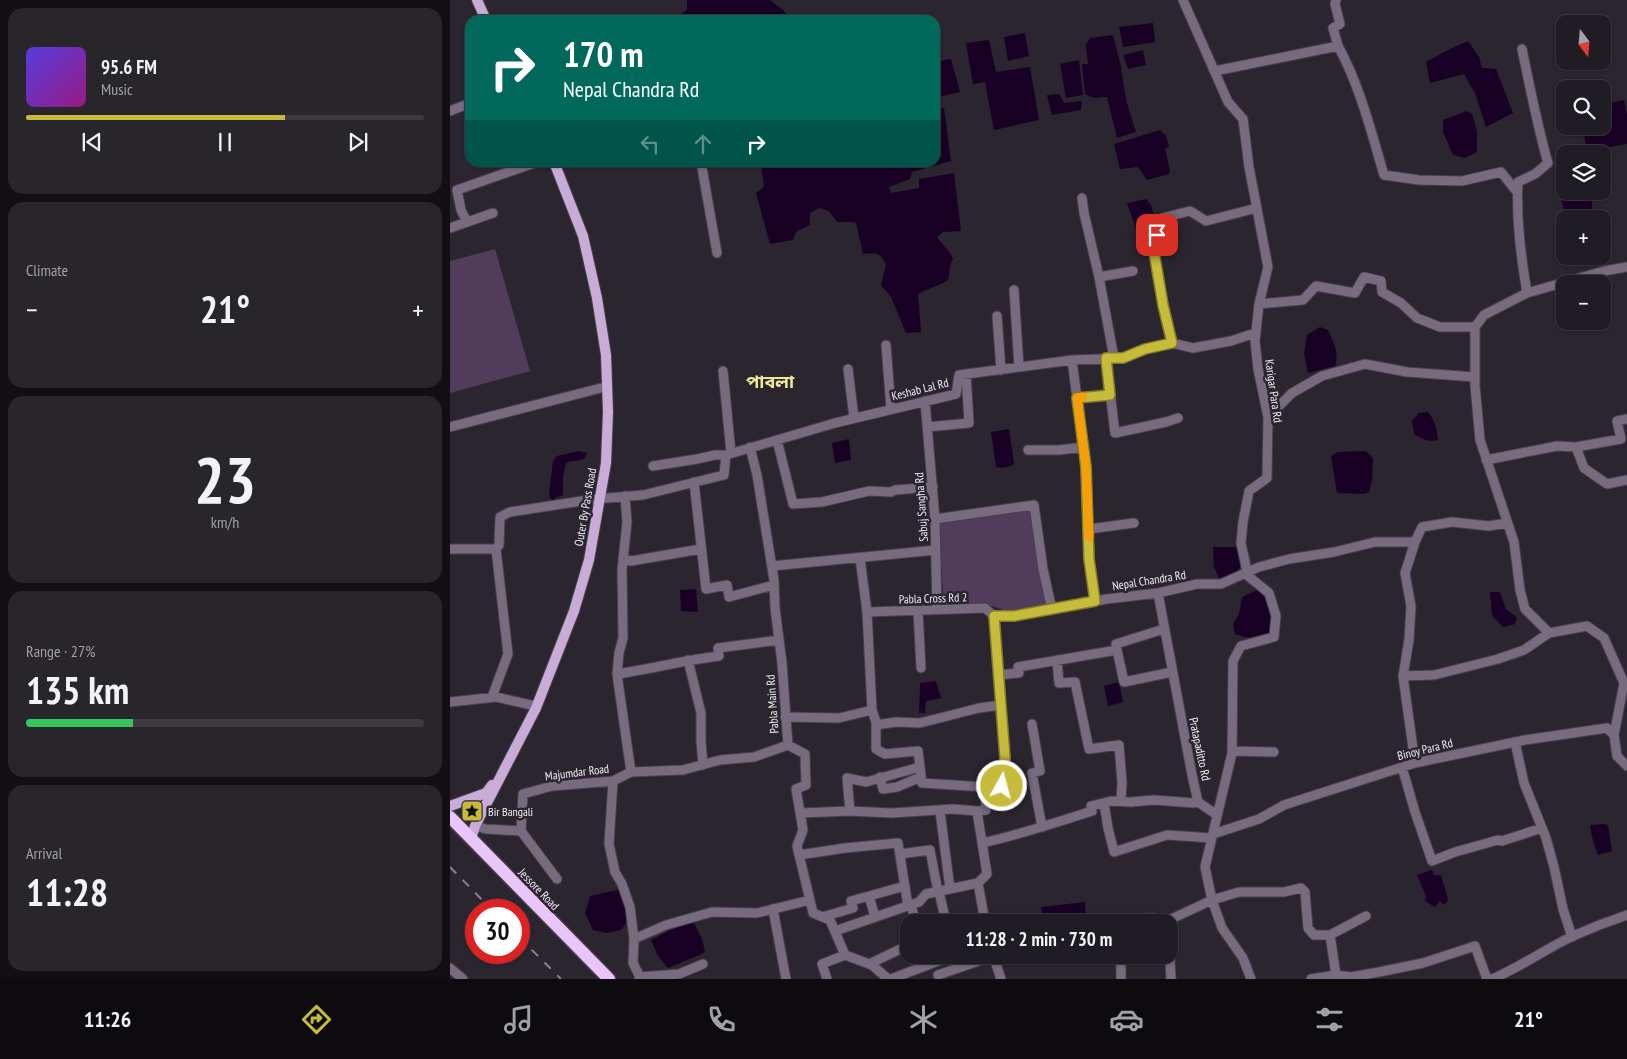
<!DOCTYPE html>
<meta charset="utf-8">
<style>
:root{--surface:#201c23;--page:#28252b;--text:#f1f3f6;--muted:#a2a1a6;--line:#3d3a41;--accent:#c7bb3c}
body{margin:0;font-family:"PT Sans Narrow","Noto Sans Bengali",sans-serif;background:var(--page);color:var(--text);height:100vh;display:flex;flex-direction:column;font-size:19px;white-space:nowrap}
*{box-sizing:border-box;margin:0}
p{font-size:16px;color:var(--muted)}
.icon{flex:none;width:28px;height:28px;fill:none;stroke:currentColor;stroke-width:2;stroke-linecap:round;stroke-linejoin:round}
.map{position:relative;flex:1;overflow:hidden}
.drawer{display:flex;flex-direction:column;gap:8px;padding:8px;background:#120f13;width:450px}
.drawer>*{flex:none}
.top-card{position:absolute;left:15px;top:15px;width:475px;height:152px;border-radius:15px;box-shadow:0 1px 4px #0004,0 0 0 1px var(--line);background:#00695c;color:#fff;overflow:hidden}
.needle{width:32px;rotate:164deg}
.fabs{position:absolute;left:1106px;top:15px;display:grid;gap:10px}
.fabs a{display:grid;place-items:center;width:55px;height:55px;border-radius:10px;background:var(--surface);box-shadow:0 1px 4px #0004,0 0 0 1px var(--line);font-size:25px}
.speed{position:absolute;left:15px;top:899px;display:flex;gap:10px;font-size:25px;font-weight:700;text-align:center}
.speed>*{display:grid;place-content:center;width:65px;height:65px;border-radius:50%;background:var(--surface);box-shadow:0 1px 4px #0004,0 0 0 1px var(--line);line-height:1}
.speed .limit{border:8px solid #d22;background:#fff;color:#111}
.pin{position:absolute;display:grid;place-items:center;width:42px;height:42px;color:#fff;margin:-21px;border-radius:10px;box-shadow:0 2px 8px #0006}
.me{position:absolute;width:55px;margin:-28px;rotate:7deg;stroke-linejoin:round;filter:drop-shadow(0 0 4px #0008)}
.turn{display:flex;align-items:center;gap:18px;height:105px;padding:0 15px;font-size:22px}
.turn .icon{width:65px;height:65px;stroke-width:2.5}
.turn b{display:block;font-size:35px;line-height:42px}
.lanes{display:flex;align-items:center;height:48px;padding:0 15px;background:#0003;justify-content:center;gap:25px;direction:ltr}
.lanes .off{opacity:.35}
.big{font-size:38px;font-weight:700;line-height:1.1}
.drawer .tile{flex:1;display:flex;flex-direction:column;justify-content:center;gap:8px;min-width:0;padding:0 18px;border-radius:15px;background:var(--page)}
.drawer .dial{align-items:center;gap:0}
.dial b{font-size:65px;line-height:1}
.song{display:flex;align-items:center;gap:15px}
.cover{width:60px;height:60px;border-radius:8px;background:linear-gradient(135deg,hsl(250 70% 55%),hsl(310 70% 35%))}
.played{height:5px;border-radius:2px;background:linear-gradient(90deg,var(--accent) 65%,var(--line) 65%)}
.keys{display:flex;justify-content:space-around;direction:ltr}
.heat{display:flex;justify-content:space-between;align-items:center;font-size:28px;direction:ltr}
.charge{height:8px;border-radius:4px;background:linear-gradient(90deg,#34c759 27%,var(--line) 0)}
.trip{position:absolute;left:450px;top:914px;width:278px;height:50px;border-radius:15px;background:var(--surface);box-shadow:0 1px 4px #0004,0 0 0 1px var(--line);font-weight:700;line-height:50px;text-align:center}
.menu{display:flex;height:80px;justify-content:space-around;align-items:center;background:#0d0b0e;color:var(--muted)}
.menu .icon{width:35px;height:35px}
.menu .on{color:var(--accent)}
.menu b{font-size:22px;color:var(--text)}
main{display:flex;flex:1;min-height:0}
.map>svg:first-child{display:block}
</style>
<main>
<section class="drawer">
<div class="tile">
<div class="song"><i class="cover"></i><div><b>95.6 FM</b><p>Music</p></div></div>
<div class="played"></div>
<div class="keys"><svg class="icon" aria-label="previous" viewBox="0 0 24 24"><path d="M18 5L8 12l10 7zM5 5v14"/></svg><svg class="icon" aria-label="pause" viewBox="0 0 24 24"><path d="M8 5v14M16 5v14"/></svg><svg class="icon" aria-label="next" viewBox="0 0 24 24"><path d="M6 5l10 7-10 7zM19 5v14"/></svg></div>
</div>
<div class="tile"><p>Climate</p>
<div class="heat"><a>−</a><b class="big">21°</b><a>+</a></div>
</div>
<div class="tile dial"><b>23</b><p>km/h</p></div>
<div class="tile"><p>Range · 27%</p><b class="big">135 km</b><div class="charge"></div></div>
<div class="tile"><p>Arrival</p><b class="big">11:28</b></div>
</section>
<div class="map">
<svg width="1177" height="979" viewBox="0 0 1177 979">
<rect width="100%" height="100%" fill="#2b252f"/>
<path fill="#513d5b" d="M 45,249 L 80,371 L 0,393 L 0,261 Z
M 582,508 L 597,605 L 557,611 L 536,604 L 494,606 L 488,522 Z"/>
<path fill="#190025" d="M 237,0 L 320,0 L 333,10 L 342,20 L 224,20 L 224,19 L 237,10 Z
M 703,23 L 705,42 L 673,47 L 669,27 Z
M 575,33 L 579,56 L 558,61 L 554,37 Z
M 663,35 L 670,62 L 676,100 L 686,132 L 667,138 L 657,97 L 644,98 L 635,94 L 632,64 L 638,64 L 636,45 L 640,38 Z
M 539,40 L 546,72 L 580,67 L 589,120 L 544,130 L 535,82 L 523,84 L 516,43 Z
M 1018,41 L 1029,57 L 1032,68 L 1046,69 L 1063,113 L 1036,127 L 1025,93 L 1014,74 L 980,83 L 976,62 L 1002,48 Z
M 693,50 L 696,65 L 678,69 L 673,55 Z
M 501,59 L 510,92 L 485,98 L 485,62 Z
M 629,60 L 633,95 L 616,98 L 610,64 Z
M 609,94 L 614,103 L 632,101 L 631,110 L 602,115 L 597,95 Z
M 1174,100 L 1177,114 L 1177,144 L 1136,151 L 1134,132 L 1159,124 L 1157,104 Z
M 494,108 L 501,161 L 462,172 L 460,179 L 439,187 L 441,193 L 469,188 L 469,179 L 504,173 L 511,231 L 493,232 L 487,237 C 492,245 499,249 503,259 C 499,266 500,272 498,280 C 490,286 478,288 468,294 L 471,332 L 456,333 L 441,297 L 431,285 L 436,264 C 429,252 427,253 413,254 L 406,223 L 402,222 L 387,222 L 379,211 L 369,208 L 360,213 L 360,225 L 346,232 L 343,240 L 320,244 L 306,193 L 314,187 L 311,163 L 485,162 L 485,110 Z
M 1017,111 L 1022,114 L 1027,131 L 1027,152 L 1015,158 L 1003,155 L 993,132 L 993,120 Z
M 710,130 L 716,136 L 719,146 L 715,149 L 720,171 L 719,174 L 697,180 L 688,167 L 670,169 L 664,144 Z
M 1119,191 L 1140,191 L 1143,212 L 1136,210 C 1131,216 1123,219 1115,215 L 1111,198 Z
M 696,199 L 701,205 L 706,222 L 698,238 L 689,237 L 677,203 Z
M 870,327 L 878,330 C 883,341 890,354 885,366 L 858,373 L 854,354 L 857,335 Z
M 978,412 C 985,421 987,428 988,440 C 978,442 973,440 964,434 L 962,421 L 969,413 Z
M 559,429 L 564,463 L 562,466 L 551,468 L 546,467 L 541,432 Z
M 399,439 L 401,460 L 385,463 L 382,443 Z
M 129,451 L 137,453 L 135,458 C 129,462 123,460 116,463 L 113,477 L 113,495 L 105,498 L 104,502 L 100,498 L 99,494 L 103,461 L 107,456 Z
M 913,451 L 917,452 L 923,458 L 922,481 L 919,492 L 913,494 L 887,493 L 881,456 L 888,452 Z
M 763,547 L 787,547 L 792,564 C 787,574 780,576 769,578 L 764,567 Z
M 246,589 L 248,612 L 231,611 L 230,590 Z
M 808,590 C 810,593 814,596 816,599 C 823,609 823,624 818,634 C 806,638 796,639 785,634 L 783,624 L 789,614 L 792,598 L 794,596 Z
M 1040,592 L 1050,592 L 1056,609 L 1067,618 L 1065,624 L 1053,627 L 1042,616 Z
M 486,681 L 491,698 L 476,701 L 475,713 L 469,713 L 470,683 Z
M 669,682 L 673,702 L 658,706 L 654,686 Z
M 1154,824 L 1158,825 L 1162,851 L 1148,855 L 1142,837 L 1140,825 Z
M 982,870 L 984,875 L 991,875 L 998,900 L 994,905 L 990,901 L 985,907 L 975,901 L 976,896 L 967,875 Z
M 172,889 L 179,919 L 171,930 L 156,933 L 143,930 L 135,913 L 140,896 Z
M 635,902 L 636,922 L 593,922 L 591,907 Z
M 236,922 L 244,923 L 252,939 L 255,951 L 252,954 L 218,968 L 208,956 L 201,940 Z"/>
<g fill="none" stroke-linecap="round" stroke-linejoin="round">
<g stroke="#47414a" stroke-width="11">
<path id="minor" d="M 733,0 L 778,102 L 793,119 L 799,167 L 818,267 L 809,304 L 805,341 L 808,369 L 818,417 L 817,478 L 799,491 L 793,522 L 791,543 L 798,576 L 819,593 L 826,616 L 824,637 L 791,646 L 783,661 L 782,753 L 755,867 L 762,900 L 772,928 L 793,958 L 801,979
M 886,0 L 885,4 L 890,24 L 883,28 L 888,46
M 1072,49 C 1080,87 1087,125 1098,163 L 1085,174 L 1068,182 C 1066,220 1071,256 1077,293
M 765,71 L 888,46 C 910,86 921,131 934,175 L 969,180 L 1012,181 L 1051,172 L 1067,192
M 0,111 L 20,103
M 251,162 L 267,253
M 632,198 L 634,213 L 649,277
M 17,222 L 11,210 L 7,190 L 87,162
M 0,228 L 43,213
M 564,290 L 569,367
M 809,304 L 853,300 L 866,286 L 905,293 L 914,277 L 931,281 L 932,292 L 951,303 L 967,318 L 990,327 L 1025,327
M 547,316 L 551,370
M 722,343 L 713,305 L 704,252 L 712,218 L 740,211 L 756,221 L 807,208
M 436,345 L 441,409
M 664,358 L 649,277 L 683,271
M 656,359 L 665,433 L 716,422 L 728,418
M 622,360 L 636,467 L 639,559 L 645,601
M 398,369 L 404,418
M 273,371 L 281,453
M 627,398 L 660,395
M 475,401 L 485,519 L 487,610
M 818,417 L 842,393 L 872,376 L 915,364 L 957,372 L 1025,377
M 0,427 L 151,388
M 477,427 L 519,423 L 516,374
M 327,440 L 343,504 L 372,502 L 419,491 L 441,492 L 445,490 L 483,487
M 300,447 L 307,475 L 324,580 L 325,608 L 332,663 L 338,745
M 1126,447 L 1171,439 L 1167,421 L 1177,419
M 578,450 L 609,450 L 634,447
M 1036,460 L 1107,446 L 1126,447 L 1134,468 L 1157,484 L 1177,480
M 203,466 L 247,459 L 265,455 L 276,455
M 244,482 L 256,589 L 277,585 L 279,597 L 324,585
M 175,496 L 177,522 L 172,570 L 173,638 L 169,653 L 167,674 L 181,772
M 485,519 L 584,505 L 593,569 L 602,610
M 639,529 L 684,523
M 0,549 L 46,549 L 49,545 L 50,517 L 60,512 L 145,499 L 193,495 L 274,475 L 276,455 L 385,423 L 506,394 L 509,375 L 622,360 L 673,358 L 695,349 L 722,343 L 743,348 L 781,341 L 805,333
M 173,558 L 181,561 L 251,549
M 410,558 L 417,612
M 322,566 L 486,550
M 708,593 L 742,775 L 748,802 L 767,815
M 468,611 L 471,668
M 544,616 L 564,616 L 657,599 L 708,593 L 747,584 L 771,584 L 809,567 L 839,559 L 884,552 L 925,542 L 965,542
M 667,650 L 674,682 L 722,672
M 238,660 L 251,713 L 251,742 L 253,765
M 607,660 L 609,683 L 625,682 L 639,749 L 669,745 L 672,782 L 671,801
M 167,674 C 201,669 235,660 269,656 L 268,648 L 329,640
M 548,675 L 569,673 L 568,667 L 667,650 L 666,644 L 714,629
M 953,676 L 984,675 L 1048,659 L 1074,650 L 1099,633
M 42,697 L 58,654 L 46,549
M 0,702 L 46,697 L 81,705
M 422,710 L 426,722 L 426,749 L 435,754 L 468,751 L 472,783 L 535,787
M 335,717 L 389,718 L 422,710 L 417,612 L 535,608 L 544,616 L 556,771 L 552,786 L 541,789 L 535,787 L 536,810 L 527,811 L 537,874 L 528,883
M 582,724 L 590,771 L 582,773 L 592,827
M 426,725 L 446,722 L 470,723 L 529,708 L 551,705
M 1164,735 L 1174,683 L 1154,638 L 1137,626 L 1099,633 L 1075,609 L 1070,590 L 1064,542 L 1030,440 L 1025,386 L 1025,327 L 1034,315 L 1077,293 L 1154,271 L 1177,267
M 1065,742 L 1074,783 L 1096,838 L 1104,867 L 1113,909 L 1122,937
M 338,745 L 355,754 L 356,785 L 346,789 L 353,830 L 347,846 L 363,913 L 380,920 L 395,955
M 782,751 L 824,752
M 965,763 L 953,676 L 959,640 L 961,606 L 955,573 L 965,542 L 972,527 L 1002,522 L 1039,526 L 1057,523
M 952,767 L 965,812 L 982,861 L 1005,852 L 1048,840 L 1052,841 L 1092,828
M 430,777 L 433,789 L 447,787 L 471,777
M 163,781 L 159,844 L 165,872 L 172,884 L 180,907 L 184,939 L 183,963 L 191,979
M 654,803 L 658,828 L 664,852 L 717,835 L 762,838
M 400,811 L 397,778 L 416,782 L 470,767
M 490,811 L 500,889
M 350,813 L 400,811 L 442,813 L 503,809 L 527,811
M 25,826 L 36,829 L 71,831 L 107,879
M 71,831 L 73,794 L 102,786 L 163,781 L 181,772 L 233,770 L 270,760 L 304,757 L 338,745
M 763,834 L 809,819 L 834,805 L 965,763 L 1075,740 L 1157,728 L 1164,735 L 1167,756 L 1177,766
M 532,843 C 569,835 605,823 642,811 L 641,806 L 661,801 L 681,802 L 704,800 L 744,803 L 748,802
M 450,854 L 480,850 L 488,892
M 349,855 L 395,848 L 448,843 L 458,906
M 528,883 L 535,922
M 489,892 L 496,922
M 419,896 L 425,917
M 461,905 L 466,922
M 323,909 L 336,979
M 916,916 L 880,935 L 886,975 L 901,977 L 929,972 L 973,963 L 1025,946 L 1037,979
M 372,917 L 403,908 L 401,901 L 455,886
M 671,922 L 672,919 L 703,918 L 717,921 L 762,900 L 789,892 L 834,892 L 851,888 L 855,892 L 858,928 L 864,935 L 880,935
M 385,931 L 469,902 L 476,894 L 528,883
M 184,939 L 216,925 L 262,912 L 307,913 L 360,900
M 719,940 L 721,979
M 395,955 L 422,965 L 438,979
M 543,955 L 551,979
M 671,955 L 671,979
M 419,964 L 459,945
M 0,968 L 13,979
M 488,975 L 543,956
M 189,977 L 229,974 L 253,964
M 377,979 L 372,964 L 395,955
M 441,979 L 504,955
M 861,979 L 886,975
M 1042,979 C 1071,967 1095,949 1123,936 C 1141,928 1159,921 1177,915"/>
</g>
<g stroke="#47414a" stroke-width="12">
<path id="major" d="M 27,0 L 36,20
M 0,806 L 36,793 L 42,785
M 21,839 L 25,826 L 86,708 L 124,611 L 139,560 L 156,463 L 158,412 L 156,355 L 147,298 L 133,236 L 104,162"/>
</g>
<g stroke="#47414a" stroke-width="15">
<path id="highway" d="M 0,817 L 159,979"/>
</g>
<use href="#minor" stroke="#786a7f" stroke-width="9"/>
<use href="#major" stroke="#c9abd8" stroke-width="10"/>
<use href="#highway" stroke="#e9c5fc" stroke-width="12"/>
<path stroke="#858089" stroke-width="2" stroke-dasharray="9 9" stroke-linecap="butt" d="M 0,867 L 42,910
M 69,937 L 111,979"/>
</g>
<g fill="none" stroke-linecap="round" stroke-linejoin="round">
<g stroke="#817a27" stroke-width="12">
<path id="route" d="M 552,786 L 556,771 L 544,616 L 564,616 L 645,601 L 639,559 L 636,467 L 627,398 L 660,395 L 656,358 L 673,358 L 695,349 L 722,343 L 713,305 L 704,252 L 707,235"/>
</g>
<use href="#route" stroke="#c7bb3c" stroke-width="9"/>
<path stroke="#f59e0b" stroke-width="9" d="M 633,397 L 627,398 L 636,467 L 639,537"/>
</g>
<defs>
<g id="sight-square" transform="scale(1.125)"><rect x="-9" y="-9" width="18" height="18" rx="4" fill="#c7bb3c" stroke="#2b252f"/><path d="M0-6L1.8-2.2L6-1.7L2.9 1.2L3.7 5.4L0 3.3L-3.7 5.4L-2.9 1.2L-6-1.7L-1.8-2.2Z" fill="#111"/></g>
</defs>
<g fill-rule="evenodd">
<use href="#sight-square" x="22" y="811"/>
</g>
<g text-anchor="middle" dominant-baseline="central" stroke-width="5" stroke-linejoin="round" paint-order="stroke">
<g font-size="12" fill="#f0ecf3" stroke="#2b252f">
<text transform="translate(470 389) rotate(-14)">Keshab Lal Rd</text>
<text transform="translate(824 391) rotate(82)">Karigar Para Rd</text>
<text transform="translate(135 507) rotate(-80)">Outer By Pass Road</text>
<text transform="translate(471 507) rotate(-94)">Sabuj Sangha Rd</text>
<text transform="translate(699 580) rotate(-9)">Nepal Chandra Rd</text>
<text transform="translate(483 598) rotate(-2)">Pabla Cross Rd 2</text>
<text transform="translate(322 704) rotate(-94)">Pabla Main Rd</text>
<text transform="translate(750 749) rotate(78)">Pratapaditto Rd</text>
<text transform="translate(975 749) rotate(-14)">Binoy Para Rd</text>
<text transform="translate(127 772) rotate(-7)">Majumdar Road</text>
<text transform="translate(89 889) rotate(46)">Jessore Road</text>
</g>
<g font-size="12" fill="#f0ecf3" stroke="#2b252f" text-anchor="start">
<text x="38" y="811">Bir Bangali</text>
</g>
<g font-size="18" font-weight="bold" fill="#eee798" stroke="#2b252f">
<text x="320" y="381">পাবলা</text>
</g>
</g>
</svg>
<div class="fabs">
<a><svg class="needle" viewBox="-14 -14 28 28"><path d="M0-13l5 13h-10z" fill="#e53935"/><path d="M0 13l5-13h-10z" fill="#a2a1a6"/></svg></a>
<a><svg class="icon" aria-label="search" viewBox="0 0 24 24"><circle cx="10" cy="10" r="6"/><path d="M15 15l6 6"/></svg></a>
<a><svg class="icon" aria-label="layers" viewBox="0 0 24 24"><path d="M12 4l9 5-9 5-9-5zM3 14l9 5 9-5"/></svg></a>
<a>+</a>
<a>−</a>
</div>
<div class="speed"><div class="limit">30</div></div>
<div class="pin" style="left:707px;top:235px;background:#d93025"><svg class="icon" aria-label="arrive" viewBox="0 0 24 24"><path d="M6 21V4h12l-3 4 3 4H6"/></svg></div>
<svg class="me" style="left:552px;top:786px" viewBox="-20 -20 40 40"><circle r="17" fill="#c7bb3c" stroke="#fff" stroke-width="3"/><path d="M0-11L8 9 0 5-8 9z" fill="#fff"/></svg>
<div class="trip">11:28 · 2 min · 730 m</div>
<div class="top-card">
<div class="turn"><svg class="icon" aria-label="right" viewBox="0 0 24 24"><path d="M7 20v-9h11M14 6l5 5-5 5"/></svg><div><b>170 m</b>Nepal Chandra Rd</div></div>
<div class="lanes"><svg class="icon off" aria-label="left" viewBox="0 0 24 24"><path d="M17 20v-9H6M10 6l-5 5 5 5"/></svg><svg class="icon off" aria-label="ahead" viewBox="0 0 24 24"><path d="M12 20V5M6 11l6-6 6 6"/></svg><svg class="icon" aria-label="right" viewBox="0 0 24 24"><path d="M7 20v-9h11M14 6l5 5-5 5"/></svg></div>
</div>
</div>
</main>
<nav class="menu">
<b>11:26</b>
<svg class="icon on" aria-label="directions" viewBox="0 0 24 24"><path d="M12 3l9 9-9 9-9-9zM9 14v-3h6M13 9l2 2-2 2"/></svg>
<svg class="icon" aria-label="music" viewBox="0 0 24 24"><path d="M9 18V5l10-2v13"/><circle cx="6" cy="18" r="3"/><circle cx="16" cy="16" r="3"/></svg>
<svg class="icon" aria-label="phone" viewBox="0 0 24 24"><path d="M5 4h4l2 5-3 2q2 4 5 5l2-3 5 2v4C11 20 4 13 5 4z"/></svg>
<svg class="icon" aria-label="climate" viewBox="0 0 24 24"><path d="M12 3v18M4 7l16 10M4 17L20 7"/></svg>
<svg class="icon" aria-label="car" viewBox="0 0 24 24"><path d="M5 17H2v-5l4-1 3-4h7l3 4 3 1v5h-3M9 17h6M6 11h13"/><circle cx="7" cy="17" r="2"/><circle cx="17" cy="17" r="2"/></svg>
<svg class="icon" aria-label="filters" viewBox="0 0 24 24"><path d="M4 7h16M4 17h16"/><circle cx="9" cy="7" r="2"/><circle cx="15" cy="17" r="2"/></svg>
<b>21°</b>
</nav>
